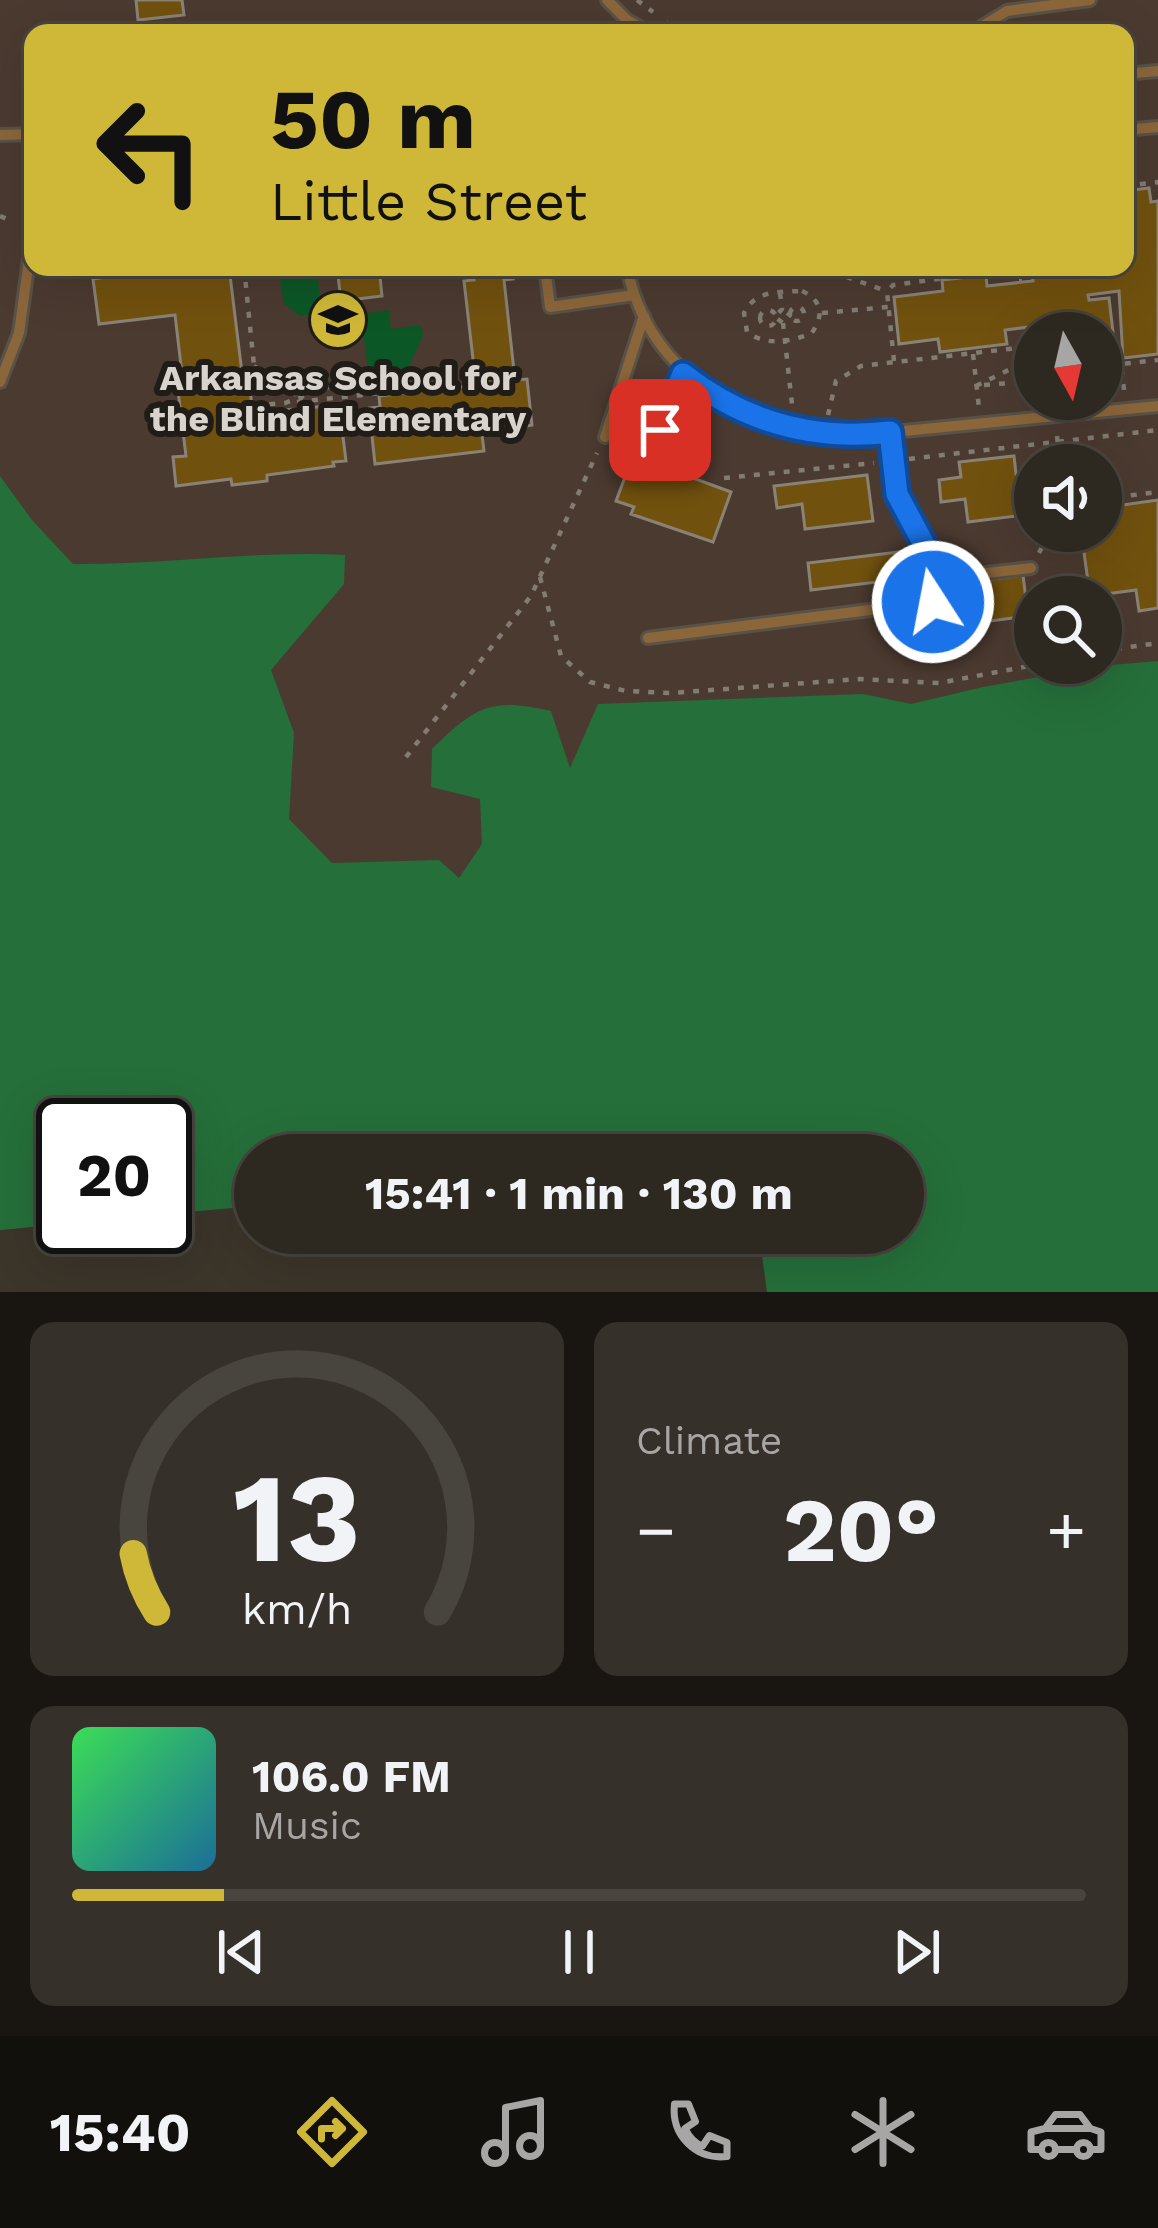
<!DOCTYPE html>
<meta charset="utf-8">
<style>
:root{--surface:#2d2820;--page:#353029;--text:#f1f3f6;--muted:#a7a6a5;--line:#48443e;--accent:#cfb837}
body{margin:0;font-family:"Work Sans",sans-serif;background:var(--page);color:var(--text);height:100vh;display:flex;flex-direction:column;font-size:45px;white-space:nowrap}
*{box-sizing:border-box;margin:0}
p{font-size:39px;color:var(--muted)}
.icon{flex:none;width:66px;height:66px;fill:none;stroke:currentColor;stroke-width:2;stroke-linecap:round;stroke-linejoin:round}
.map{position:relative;height:1292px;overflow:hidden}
.side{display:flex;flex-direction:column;gap:30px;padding:30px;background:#191612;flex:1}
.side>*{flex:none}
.hud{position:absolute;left:24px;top:24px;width:1110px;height:252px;border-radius:24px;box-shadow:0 12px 48px #0002,0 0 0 3px var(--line);background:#cfb837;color:#111;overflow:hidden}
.needle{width:78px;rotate:172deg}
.tools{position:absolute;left:1014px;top:312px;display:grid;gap:24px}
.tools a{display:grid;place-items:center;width:108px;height:108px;border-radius:50%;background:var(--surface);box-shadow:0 12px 48px #0002,0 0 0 3px var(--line);font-size:60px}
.speed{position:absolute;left:36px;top:1098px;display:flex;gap:24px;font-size:60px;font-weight:700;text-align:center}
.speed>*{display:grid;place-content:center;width:156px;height:156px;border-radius:50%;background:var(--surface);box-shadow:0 12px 48px #0002,0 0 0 3px var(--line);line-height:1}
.speed .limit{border:6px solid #111;border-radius:18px;background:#fff;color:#111}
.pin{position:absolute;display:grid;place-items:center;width:102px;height:102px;color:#fff;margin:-51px;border-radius:24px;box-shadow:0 6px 18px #0006}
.me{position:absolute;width:132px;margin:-66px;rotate:349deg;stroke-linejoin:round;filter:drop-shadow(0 0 9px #0008)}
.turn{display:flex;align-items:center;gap:42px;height:252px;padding:0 48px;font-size:54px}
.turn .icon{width:156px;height:156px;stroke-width:2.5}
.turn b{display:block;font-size:84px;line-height:102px}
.big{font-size:90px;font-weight:700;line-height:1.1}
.side .card{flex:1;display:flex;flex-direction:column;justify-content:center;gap:18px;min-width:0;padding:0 42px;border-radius:24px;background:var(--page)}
.side .dial{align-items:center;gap:0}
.dial svg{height:312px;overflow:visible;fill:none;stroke:var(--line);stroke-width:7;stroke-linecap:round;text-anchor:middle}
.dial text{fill:var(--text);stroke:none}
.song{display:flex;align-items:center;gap:36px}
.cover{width:144px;height:144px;border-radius:18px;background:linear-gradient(135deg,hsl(130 70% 55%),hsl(200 70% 35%))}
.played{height:12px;border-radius:6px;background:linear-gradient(90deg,var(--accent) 15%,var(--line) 15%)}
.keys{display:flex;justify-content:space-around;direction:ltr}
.heat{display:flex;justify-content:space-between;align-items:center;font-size:66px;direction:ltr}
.side .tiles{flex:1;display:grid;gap:30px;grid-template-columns:1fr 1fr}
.card:last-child{grid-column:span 2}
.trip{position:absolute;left:234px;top:1134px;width:690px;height:120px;border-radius:60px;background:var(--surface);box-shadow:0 12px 48px #0002,0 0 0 3px var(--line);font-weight:700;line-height:120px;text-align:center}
.tabs{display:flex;height:192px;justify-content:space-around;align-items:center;background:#12100d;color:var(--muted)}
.tabs .icon{width:84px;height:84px}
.tabs .active{color:var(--accent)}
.tabs b{font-size:54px;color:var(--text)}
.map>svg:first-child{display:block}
</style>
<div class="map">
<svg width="1158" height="1292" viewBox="0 0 1158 1292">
<rect width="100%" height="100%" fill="#3c352a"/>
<path fill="#4b3a30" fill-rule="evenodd" d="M 0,0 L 1158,0 L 1158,1124 L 813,1155 L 255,1155 L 255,1206 L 165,1214 L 165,1125 L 63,1125 L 63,1224 L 0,1230 ZM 33,33 L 1125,33 L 1125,267 L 33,267 ZM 1035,333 L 1101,333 L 1101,399 L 1035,399 ZM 1035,465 L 1101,465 L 1101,531 L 1035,531 ZM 1035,597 L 1101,597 L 1101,663 L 1035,663 Z"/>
<path fill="#0c5726" d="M 278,267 L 317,267 L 321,313 L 300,316 L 284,304 Z
M 389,310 L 391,329 L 421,325 L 423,335 L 409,367 L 401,368 L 402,375 L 369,379 L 361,314 Z"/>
<path fill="#256f3a" d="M 0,476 L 32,520 L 73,564 C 164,565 255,550 345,555 L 344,584 L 271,670 L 294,733 L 289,819 L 332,863 L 439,860 L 459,878 L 482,844 L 480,799 L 431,787 L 432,749 C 475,706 492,697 551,711 L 570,768 L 598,704 L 863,694 L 911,704 L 983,687 L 1100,666 L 1158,661 L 1158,1292 L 767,1292 L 759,1233 L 903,1233 L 903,1155 L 255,1155 L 255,1206 L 165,1214 L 165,1125 L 63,1125 L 63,1224 L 0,1230 Z"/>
<path fill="#71510e" stroke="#8a8275" stroke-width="3" d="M 136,0 L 182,0 L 184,15 L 138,20 Z
M 1149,188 L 1151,202 L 1158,201 L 1158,354 L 1123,358 L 1119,291 L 1088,295 L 1089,300 L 1109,298 L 1116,358 L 1101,360 L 1101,333 L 1054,333 L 1053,324 L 1005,330 L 1007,344 L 940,352 L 938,339 L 899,344 L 894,297 L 943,291 L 942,280 L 986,275 L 987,286 L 1033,281 L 1032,267 L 1125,267 L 1125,191 Z
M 170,267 L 229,267 L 242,373 L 248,372 L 252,407 L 261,406 L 262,412 L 339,405 L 346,461 L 333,462 L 334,466 L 267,475 L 267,481 L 232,485 L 231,479 L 176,486 L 173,457 L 186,456 L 177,383 L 183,382 L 175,315 L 99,324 L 93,279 Z
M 337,267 L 379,267 L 382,296 L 341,301 Z
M 473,267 L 511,267 L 513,279 L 504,280 L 515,380 L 527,379 L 532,425 L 482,435 L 484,451 L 375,464 L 369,408 L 380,407 L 379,396 L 476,385 L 464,281 L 474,280 Z
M 633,456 L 731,492 L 713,542 L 631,514 L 634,507 L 616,501 Z
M 1014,456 L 1016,474 L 1035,471 L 1035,490 L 1014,492 L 1016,516 L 968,522 L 965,499 L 941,502 L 939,480 L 961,477 L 959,462 Z
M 867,475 L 873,521 L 805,529 L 802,504 L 777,508 L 774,486 Z
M 1158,500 L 1158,608 L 1139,611 L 1136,590 L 1090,596 L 1081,531 L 1101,531 L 1101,508 Z
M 907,551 L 910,578 L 811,590 L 808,563 Z
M 1023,575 L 1028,616 L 983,622 L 978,581 Z"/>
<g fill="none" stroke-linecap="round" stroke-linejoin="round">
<g stroke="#585247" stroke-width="16">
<path id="service" d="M 607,0 L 627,20 L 650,33
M 971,33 L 1007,11 L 1090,0
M 1125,74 L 1158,71
M 1125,130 L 1158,127
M 0,135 L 33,134
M 545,267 L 550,307 L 634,295
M 627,267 C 649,380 755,435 863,435 L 1158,406
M 0,382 L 19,333 L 33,231
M 890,432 L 897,494 L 927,550 L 933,602
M 605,437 L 644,316
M 648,460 L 683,374
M 648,638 L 933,602 L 968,575 L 1031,568"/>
</g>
<path stroke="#827c73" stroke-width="4.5" stroke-dasharray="6 9" stroke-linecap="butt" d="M 637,0 L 653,12
M 666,22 L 681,33
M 1125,98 L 1126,112
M 1125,186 L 1158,182 L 1158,185
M 0,216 L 7,219
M 135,267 L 136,273
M 143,267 L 153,270
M 244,267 L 258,405 L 285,403 L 347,380 L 376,394
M 818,267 L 886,291
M 1006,273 L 1014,279 L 1022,279
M 802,291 C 823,301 824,316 811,334 C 789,341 767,347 747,332 L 744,313 C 755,290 779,292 802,291 Z
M 780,293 L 782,309 L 775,317 L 783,323 L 790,315 L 782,309
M790 314a7 7 0 1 1 14 0a7 7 0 1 1-14 0Z
M760 318a8 8 0 1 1 16 0a8 8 0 1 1-16 0Z
M 822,313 L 888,307
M 783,323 L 792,404
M 1043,328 L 1044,333
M 973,354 L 979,408
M 894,361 L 887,292 L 893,285 L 1005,270
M 254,366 L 299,397
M 984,385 L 1023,382 L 1035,392
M 976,386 L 1035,357
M 1124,390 L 1121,364 L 1158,360
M 297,402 L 436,387
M 828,415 L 836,381 L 861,366 L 1035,346
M 1057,436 L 1060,465
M 909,459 L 1158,430
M 724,478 L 874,463
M 1101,499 L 1158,492
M 1019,514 L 1018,502 L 1035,499
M 1039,553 L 1050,531
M 540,577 L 561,656 L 590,682 L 626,691 L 671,693 L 860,679 L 939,683 L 1045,663
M 1101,651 L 1158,643
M 406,757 L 531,596 L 597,453"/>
<use href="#service" stroke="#8c663b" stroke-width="10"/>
</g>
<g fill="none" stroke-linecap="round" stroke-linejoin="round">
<g stroke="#114b97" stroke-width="30">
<path id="route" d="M 660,430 L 683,374 C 743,421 813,441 890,432 L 897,494 L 927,550 L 933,602"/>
</g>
<use href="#route" stroke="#1a73e8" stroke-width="21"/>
</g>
<defs>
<g id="school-disc" transform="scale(3)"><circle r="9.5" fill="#cfb837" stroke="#201d18"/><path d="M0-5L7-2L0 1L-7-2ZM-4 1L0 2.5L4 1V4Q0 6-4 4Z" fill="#111"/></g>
</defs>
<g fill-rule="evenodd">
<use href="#school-disc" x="338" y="320"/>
</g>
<g text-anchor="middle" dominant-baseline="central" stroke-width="12" stroke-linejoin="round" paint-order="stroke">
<g font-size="36" font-weight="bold" fill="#d8d4cd" stroke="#201d18">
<text x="338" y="378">Arkansas School for<tspan x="338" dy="41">the Blind Elementary</tspan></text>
</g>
</g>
</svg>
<div class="tools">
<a><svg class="needle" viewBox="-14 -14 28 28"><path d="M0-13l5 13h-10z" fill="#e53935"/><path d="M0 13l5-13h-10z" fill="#a7a6a5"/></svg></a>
<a><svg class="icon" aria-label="sound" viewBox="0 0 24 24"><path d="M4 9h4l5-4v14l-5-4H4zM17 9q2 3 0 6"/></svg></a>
<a><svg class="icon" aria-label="search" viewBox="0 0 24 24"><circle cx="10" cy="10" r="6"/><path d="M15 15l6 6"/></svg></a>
</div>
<div class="speed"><div class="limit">20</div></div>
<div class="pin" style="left:660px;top:430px;background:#d93025"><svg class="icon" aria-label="arrive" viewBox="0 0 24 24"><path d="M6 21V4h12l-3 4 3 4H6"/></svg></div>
<svg class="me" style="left:933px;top:602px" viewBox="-20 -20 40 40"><circle r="17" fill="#1a73e8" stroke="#fff" stroke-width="3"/><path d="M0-11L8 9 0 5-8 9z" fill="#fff"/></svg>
<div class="trip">15:41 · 1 min · 130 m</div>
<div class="hud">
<div class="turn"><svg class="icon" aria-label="left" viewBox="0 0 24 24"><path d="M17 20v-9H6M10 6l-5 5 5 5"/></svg><div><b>50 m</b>Little Street</div></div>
</div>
</div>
<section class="side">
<div class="tiles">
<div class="card dial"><svg viewBox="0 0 100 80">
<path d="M14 69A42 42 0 1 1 86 69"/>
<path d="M14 69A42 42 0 0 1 8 54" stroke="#cfb837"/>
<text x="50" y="56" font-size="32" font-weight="700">13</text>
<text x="50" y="72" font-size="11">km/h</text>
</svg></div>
<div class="card"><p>Climate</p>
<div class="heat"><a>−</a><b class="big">20°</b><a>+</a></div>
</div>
<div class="card">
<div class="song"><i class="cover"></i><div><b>106.0 FM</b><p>Music</p></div></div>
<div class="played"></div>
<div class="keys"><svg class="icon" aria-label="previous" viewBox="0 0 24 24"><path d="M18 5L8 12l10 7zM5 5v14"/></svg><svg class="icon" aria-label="pause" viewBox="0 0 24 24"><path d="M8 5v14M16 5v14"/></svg><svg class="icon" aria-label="next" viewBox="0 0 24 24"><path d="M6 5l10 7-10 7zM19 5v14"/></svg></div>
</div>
</div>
</section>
<nav class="tabs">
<b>15:40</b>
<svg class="icon active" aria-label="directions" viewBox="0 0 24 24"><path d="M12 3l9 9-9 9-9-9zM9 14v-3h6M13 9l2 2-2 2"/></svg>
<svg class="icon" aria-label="music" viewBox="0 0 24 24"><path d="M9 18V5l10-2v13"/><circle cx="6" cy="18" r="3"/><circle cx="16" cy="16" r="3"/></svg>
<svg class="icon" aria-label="phone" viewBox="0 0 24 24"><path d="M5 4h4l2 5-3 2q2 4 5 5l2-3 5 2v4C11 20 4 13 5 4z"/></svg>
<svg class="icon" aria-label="climate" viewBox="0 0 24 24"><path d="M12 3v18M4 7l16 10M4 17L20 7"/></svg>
<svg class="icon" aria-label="car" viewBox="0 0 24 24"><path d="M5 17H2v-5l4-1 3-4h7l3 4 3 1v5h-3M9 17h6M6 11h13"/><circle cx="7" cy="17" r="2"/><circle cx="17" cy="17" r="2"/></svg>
</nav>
